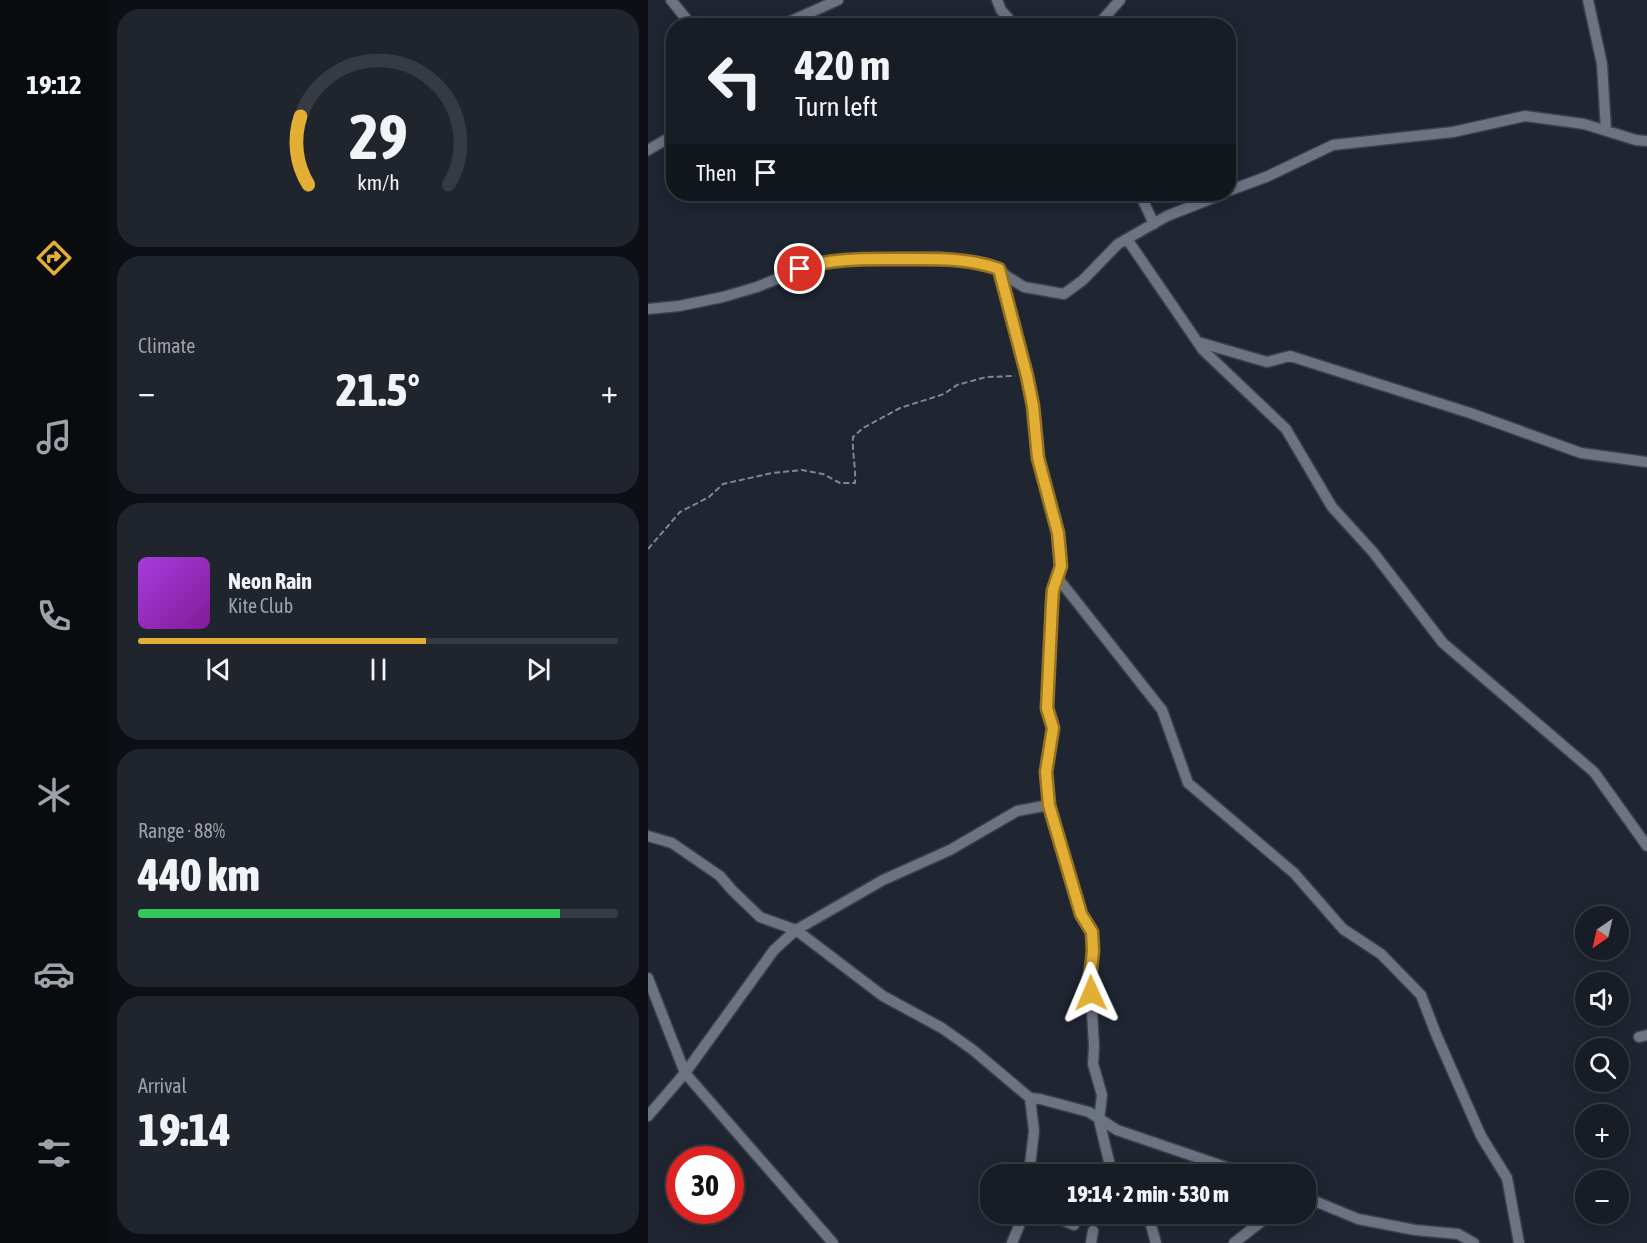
<!DOCTYPE html>
<meta charset="utf-8">
<style>
:root{--surface:#171c25;--page:#20252d;--text:#f1f3f6;--muted:#9ea1a7;--line:#363a42;--accent:#e2af34}
body{margin:0;font-family:"Asap Condensed",sans-serif;background:var(--page);color:var(--text);height:100vh;display:flex;flex-direction:column;font-size:22px;white-space:nowrap}
*{box-sizing:border-box;margin:0}
p{font-size:20px;color:var(--muted)}
.icon{flex:none;width:33px;height:33px;fill:none;stroke:currentColor;stroke-width:2;stroke-linecap:round;stroke-linejoin:round}
.map{position:relative;flex:1;overflow:hidden}
.side{display:flex;flex-direction:column;gap:9px;padding:9px;background:#0d0f14;width:540px}
.side>*{flex:none}
.banner{position:absolute;left:18px;top:18px;width:570px;height:183px;border-radius:24px;box-shadow:0 3px 15px #0003,0 0 0 2px var(--line);background:#171c25;color:var(--text);overflow:hidden}
.needle{width:39px;rotate:214deg}
.tools{position:absolute;left:927px;top:906px;display:grid;gap:12px}
.tools a{display:grid;place-items:center;width:54px;height:54px;border-radius:50%;background:var(--surface);box-shadow:0 3px 15px #0003,0 0 0 2px var(--line);font-size:30px}
.speed{position:absolute;left:18px;top:1146px;display:flex;gap:12px;font-size:30px;font-weight:700;text-align:center}
.speed>*{display:grid;place-content:center;width:78px;height:78px;border-radius:50%;background:var(--surface);box-shadow:0 3px 15px #0003,0 0 0 2px var(--line);line-height:1}
.speed .limit{border:9px solid #d22;background:#fff;color:#111}
.pin{position:absolute;display:grid;place-items:center;width:51px;height:51px;color:#fff;margin:-26px;border:3px solid #fff;border-radius:50%;box-shadow:0 2px 6px #0007}
.me{position:absolute;width:66px;margin:-33px;rotate:359deg;stroke-linejoin:round;filter:drop-shadow(0 0 4px #0008)}
.turn{display:flex;align-items:center;gap:21px;height:126px;padding:0 30px;font-size:27px}
.turn .icon{width:78px;height:78px;stroke-width:2.5}
.turn b{display:block;font-size:42px;line-height:51px}
.then{display:flex;align-items:center;height:57px;padding:0 30px;background:#0003;gap:12px;font-size:22px}
.big{font-size:45px;font-weight:800;line-height:1.1}
.side .widget{flex:1;display:flex;flex-direction:column;justify-content:center;gap:9px;min-width:0;padding:0 21px;border-radius:24px;background:var(--page)}
.side .dial{align-items:center;gap:0}
.dial svg{height:156px;overflow:visible;fill:none;stroke:var(--line);stroke-width:7;stroke-linecap:round;text-anchor:middle}
.dial text{fill:var(--text);stroke:none}
.song{display:flex;align-items:center;gap:18px}
.cover{width:72px;height:72px;border-radius:9px;background:linear-gradient(135deg,hsl(280 70% 55%),hsl(290 70% 35%))}
.played{height:6px;border-radius:3px;background:linear-gradient(90deg,var(--accent) 60%,var(--line) 60%)}
.keys{display:flex;justify-content:space-around;direction:ltr}
.heat{display:flex;justify-content:space-between;align-items:center;font-size:33px;direction:ltr}
.charge{height:9px;border-radius:4px;background:linear-gradient(90deg,#34c759 88%,var(--line) 0)}
.trip{position:absolute;left:332px;top:1164px;width:336px;height:60px;border-radius:24px;background:var(--surface);box-shadow:0 3px 15px #0003,0 0 0 2px var(--line);font-weight:800;line-height:60px;text-align:center}
main{display:flex;flex:1;min-height:0}
.tabs{display:flex;flex-direction:column;width:108px;justify-content:space-around;align-items:center;background:#090b0f;color:var(--muted)}
.tabs .icon{width:42px;height:42px}
.tabs .active{color:var(--accent)}
.tabs b{font-size:27px;color:var(--text)}
.map>svg:first-child{display:block}
</style>
<main>
<nav class="tabs">
<b>19:12</b>
<svg class="icon active" aria-label="directions" viewBox="0 0 24 24"><path d="M12 3l9 9-9 9-9-9zM9 14v-3h6M13 9l2 2-2 2"/></svg>
<svg class="icon" aria-label="music" viewBox="0 0 24 24"><path d="M9 18V5l10-2v13"/><circle cx="6" cy="18" r="3"/><circle cx="16" cy="16" r="3"/></svg>
<svg class="icon" aria-label="phone" viewBox="0 0 24 24"><path d="M5 4h4l2 5-3 2q2 4 5 5l2-3 5 2v4C11 20 4 13 5 4z"/></svg>
<svg class="icon" aria-label="climate" viewBox="0 0 24 24"><path d="M12 3v18M4 7l16 10M4 17L20 7"/></svg>
<svg class="icon" aria-label="car" viewBox="0 0 24 24"><path d="M5 17H2v-5l4-1 3-4h7l3 4 3 1v5h-3M9 17h6M6 11h13"/><circle cx="7" cy="17" r="2"/><circle cx="17" cy="17" r="2"/></svg>
<svg class="icon" aria-label="filters" viewBox="0 0 24 24"><path d="M4 7h16M4 17h16"/><circle cx="9" cy="7" r="2"/><circle cx="15" cy="17" r="2"/></svg>
</nav>
<section class="side">
<div class="widget dial"><svg viewBox="0 0 100 80">
<path d="M14 69A42 42 0 1 1 86 69"/>
<path d="M14 69A42 42 0 0 1 10 34" stroke="#e2af34"/>
<text x="50" y="56" font-size="32" font-weight="700">29</text>
<text x="50" y="72" font-size="11">km/h</text>
</svg></div>
<div class="widget"><p>Climate</p>
<div class="heat"><a>−</a><b class="big">21.5°</b><a>+</a></div>
</div>
<div class="widget">
<div class="song"><i class="cover"></i><div><b>Neon Rain</b><p>Kite Club</p></div></div>
<div class="played"></div>
<div class="keys"><svg class="icon" aria-label="previous" viewBox="0 0 24 24"><path d="M18 5L8 12l10 7zM5 5v14"/></svg><svg class="icon" aria-label="pause" viewBox="0 0 24 24"><path d="M8 5v14M16 5v14"/></svg><svg class="icon" aria-label="next" viewBox="0 0 24 24"><path d="M6 5l10 7-10 7zM19 5v14"/></svg></div>
</div>
<div class="widget"><p>Range · 88%</p><b class="big">440 km</b><div class="charge"></div></div>
<div class="widget"><p>Arrival</p><b class="big">19:14</b></div>
</section>
<div class="map">
<svg width="999" height="1243" viewBox="0 0 999 1243">
<rect width="100%" height="100%" fill="#1f2531"/>
<g fill="none" stroke-linecap="round" stroke-linejoin="round">
<g stroke="#3b404a" stroke-width="13">
<path id="minor" d="M 23,0 L 44,26
M 349,0 L 353,10 L 367,26
M 940,0 L 954,64 L 958,130
M 132,26 L 190,0
M 449,26 L 472,0
M 0,150 L 26,135
M 580,191 L 618,177 L 685,145 L 805,132 L 877,116 L 936,124 L 988,140 L 999,141
M 492,194 L 506,224
M 479,239 L 555,350 L 638,429 L 684,507 L 725,552 L 795,643 L 946,772 L 999,846
M 351,269 L 379,376 L 385,406 L 390,458 L 410,533 L 413,566 L 405,590 L 399,708 L 405,728 L 398,772 L 403,816 L 433,914 L 444,932 L 445,951 L 442,977 L 446,1046 L 445,1064 L 454,1095 L 451,1120 L 464,1174
M 0,309 L 31,306 L 75,297 L 109,287 L 166,264 L 191,260 L 290,257 L 309,260 L 349,268 L 360,277 L 376,287 L 416,294 L 435,280 L 470,244 L 519,216 L 575,194
M 550,342 L 619,362 L 642,356 L 822,413 L 933,453 L 999,462
M 409,577 L 514,710 L 540,783 L 646,873 L 695,929 L 733,954 L 773,995 L 788,1034 L 833,1136 L 859,1178 L 871,1243
M 0,836 L 24,843 L 72,876 L 84,890 L 112,917 L 148,930 L 235,996 L 294,1028 L 325,1050 L 382,1098 L 392,1099 L 441,1112 L 469,1130 L 598,1174
M 0,978 L 37,1073 L 185,1243
M 991,1037 L 999,1035
M 0,1116 L 37,1073 L 126,950 L 148,930 L 235,880 L 302,850 L 369,811 L 401,805
M 381,1174 L 386,1131 L 382,1098
M 657,1197 L 710,1219 L 767,1230 L 810,1234 L 826,1243
M 402,1214 L 426,1225
M 500,1214 L 508,1243
M 364,1243 L 376,1214
M 443,1243 L 445,1231
M 586,1243 L 614,1221 L 620,1214"/>
</g>
<path stroke="#818690" stroke-width="2" stroke-dasharray="6 3" stroke-linecap="butt" d="M 0,549 L 32,512 L 61,497 L 75,484 L 124,473 L 154,470 L 175,474 L 192,483 L 207,483 C 208,467 204,453 205,437 L 215,428 L 252,408 L 296,394 L 309,385 L 338,377 L 367,376"/>
<use href="#minor" stroke="#6c7381" stroke-width="10"/>
</g>
<g fill="none" stroke-linecap="round" stroke-linejoin="round">
<g stroke="#937222" stroke-width="15">
<path id="route" d="M 152,269 C 183,258 216,259 249,259 C 283,259 319,257 351,269 L 379,376 L 385,406 L 390,458 L 410,533 L 413,566 L 405,590 L 404,604 L 399,708 L 405,728 L 398,772 L 401,805 L 433,914 L 444,932 L 445,951 L 442,977 L 443,993"/>
</g>
<use href="#route" stroke="#e2af34" stroke-width="10"/>
</g>
</svg>
<div class="tools">
<a><svg class="needle" viewBox="-14 -14 28 28"><path d="M0-13l5 13h-10z" fill="#e53935"/><path d="M0 13l5-13h-10z" fill="#9ea1a7"/></svg></a>
<a><svg class="icon" aria-label="sound" viewBox="0 0 24 24"><path d="M4 9h4l5-4v14l-5-4H4zM17 9q2 3 0 6"/></svg></a>
<a><svg class="icon" aria-label="search" viewBox="0 0 24 24"><circle cx="10" cy="10" r="6"/><path d="M15 15l6 6"/></svg></a>
<a>+</a>
<a>−</a>
</div>
<div class="speed"><div class="limit">30</div></div>
<div class="pin" style="left:152px;top:269px;background:#d93025"><svg class="icon" aria-label="arrive" viewBox="0 0 24 24"><path d="M6 21V4h12l-3 4 3 4H6"/></svg></div>
<svg class="me" style="left:443px;top:993px" viewBox="-20 -20 40 40"><path d="M0-17L14 15 0 8-14 15z" fill="#e2af34" stroke="#fff" stroke-width="4"/></svg>
<div class="trip">19:14 · 2 min · 530 m</div>
<div class="banner">
<div class="turn"><svg class="icon" aria-label="left" viewBox="0 0 24 24"><path d="M17 20v-9H6M10 6l-5 5 5 5"/></svg><div><b>420 m</b>Turn left</div></div>
<div class="then">Then<svg class="icon" aria-label="arrive" viewBox="0 0 24 24"><path d="M6 21V4h12l-3 4 3 4H6"/></svg></div>
</div>
</div>
</main>
